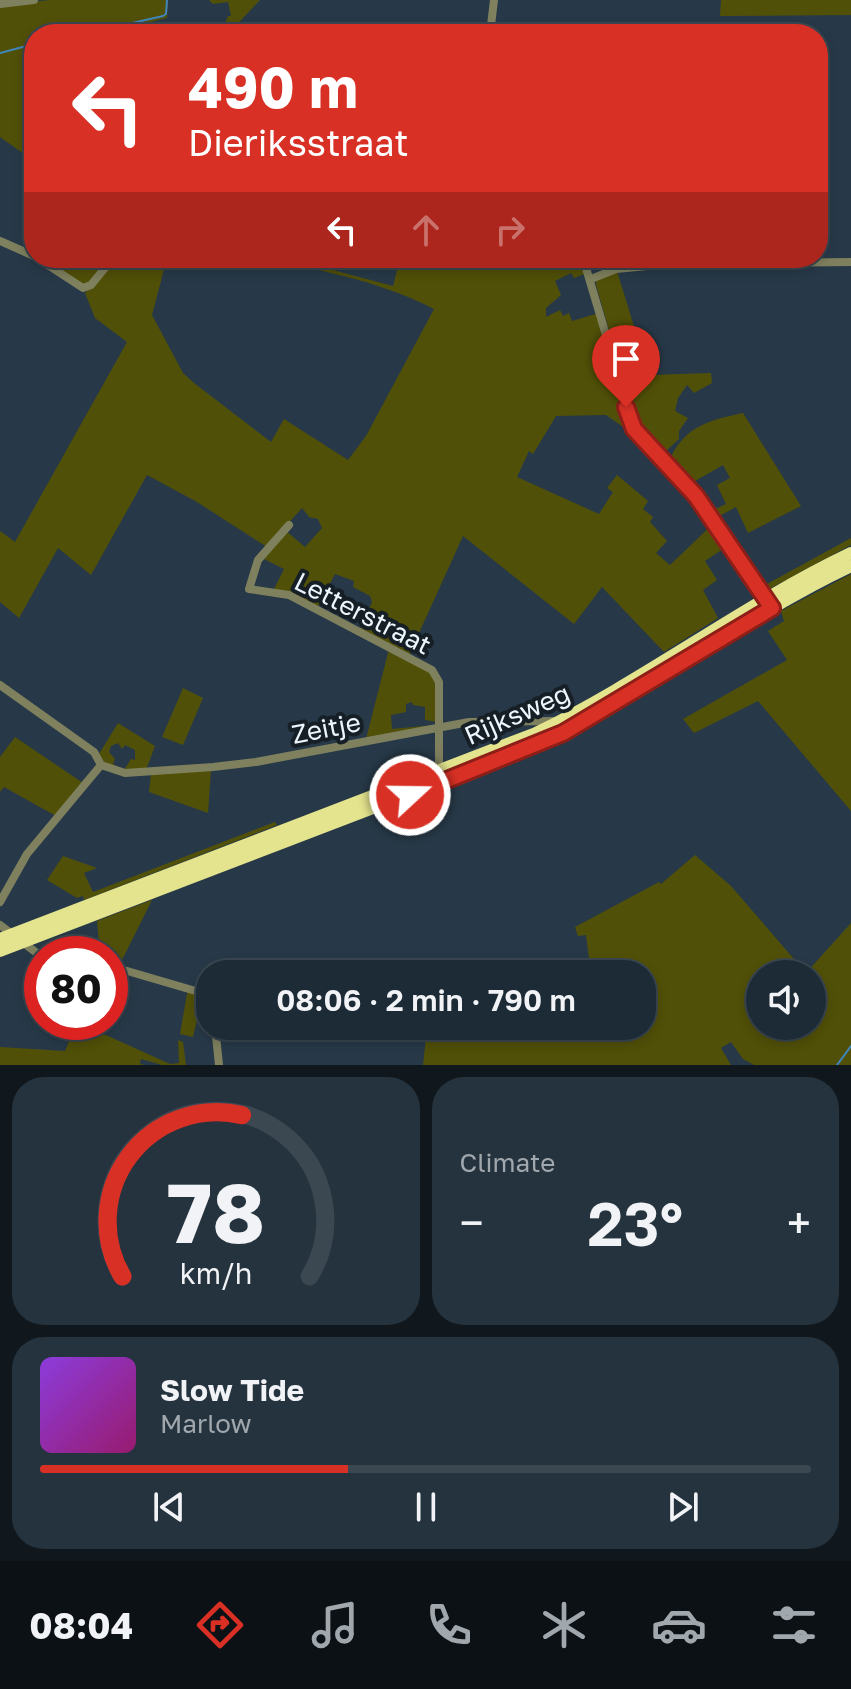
<!DOCTYPE html>
<meta charset="utf-8">
<style>
:root{--surface:#1d2b36;--page:#25333e;--text:#f1f3f6;--muted:#a0a7ad;--line:#3b4751;--accent:#d93025}
body{margin:0;font-family:"Golos Text",sans-serif;background:var(--page);color:var(--text);height:100vh;display:flex;flex-direction:column;font-size:30px;white-space:nowrap}
*{box-sizing:border-box;margin:0}
p{font-size:26px;color:var(--muted)}
.icon{flex:none;width:44px;height:44px;fill:none;stroke:currentColor;stroke-width:2;stroke-linecap:round;stroke-linejoin:round}
.map{position:relative;height:1065px;overflow:hidden}
.panel{display:flex;flex-direction:column;gap:12px;padding:12px;background:#10181e;flex:1}
.panel>*{flex:none}
.guide{position:absolute;left:24px;top:24px;width:804px;height:244px;border-radius:32px;box-shadow:0 4px 12px #0003,0 0 0 2px var(--line);background:#d93025;color:#fff;overflow:hidden}
.controls{position:absolute;left:746px;top:960px;display:grid;gap:16px}
.controls a{display:grid;place-items:center;width:80px;height:80px;border-radius:50%;background:var(--surface);box-shadow:0 4px 12px #0003,0 0 0 2px var(--line);font-size:40px}
.speed{position:absolute;left:24px;top:936px;display:flex;gap:16px;font-size:40px;font-weight:700;text-align:center}
.speed>*{display:grid;place-content:center;width:104px;height:104px;border-radius:50%;background:var(--surface);box-shadow:0 4px 12px #0003,0 0 0 2px var(--line);line-height:1}
.speed .limit{border:12px solid #d22;background:#fff;color:#111}
.pin{position:absolute;display:grid;place-items:center;width:68px;height:68px;color:#fff;margin:-82px -34px;border-radius:50% 50% 50% 0;rotate:-45deg;box-shadow:0 0 8px #0007}
.pin .icon{rotate:45deg}
.me{position:absolute;width:88px;margin:-44px;rotate:69deg;stroke-linejoin:round;filter:drop-shadow(0 0 6px #0008)}
.turn{display:flex;align-items:center;gap:28px;height:168px;padding:0 32px;font-size:36px}
.turn .icon{width:104px;height:104px;stroke-width:2.5}
.turn b{display:block;font-size:56px;line-height:68px}
.lanes{display:flex;align-items:center;height:76px;padding:0 32px;background:#0003;justify-content:center;gap:40px;direction:ltr}
.lanes .off{opacity:.35}
.big{font-size:60px;font-weight:600;line-height:1.1}
.panel .tile{flex:1;display:flex;flex-direction:column;justify-content:center;gap:12px;min-width:0;padding:0 28px;border-radius:32px;background:var(--page)}
.panel .dial{align-items:center;gap:0}
.dial svg{height:208px;overflow:visible;fill:none;stroke:var(--line);stroke-width:7;stroke-linecap:round;text-anchor:middle}
.dial text{fill:var(--text);stroke:none}
.song{display:flex;align-items:center;gap:24px}
.cover{width:96px;height:96px;border-radius:12px;background:linear-gradient(135deg,hsl(270 70% 55%),hsl(320 70% 35%))}
.played{height:8px;border-radius:4px;background:linear-gradient(90deg,var(--accent) 40%,var(--line) 40%)}
.keys{display:flex;justify-content:space-around;direction:ltr}
.heat{display:flex;justify-content:space-between;align-items:center;font-size:44px;direction:ltr}
.panel .tiles{flex:1;display:grid;gap:12px;grid-template-columns:1fr 1fr}
.tile:last-child{grid-column:span 2}
.trip{position:absolute;left:196px;top:960px;width:460px;height:80px;border-radius:32px;background:var(--surface);box-shadow:0 4px 12px #0003,0 0 0 2px var(--line);font-weight:600;line-height:80px;text-align:center}
.dock{display:flex;height:128px;justify-content:space-around;align-items:center;background:#0c1116;color:var(--muted)}
.dock .icon{width:56px;height:56px}
.dock .selected{color:var(--accent)}
.dock b{font-size:36px;color:var(--text)}
.map>svg:first-child{display:block}
</style>
<div class="map">
<svg width="851" height="1065" viewBox="0 0 851 1065">
<rect width="100%" height="100%" fill="#273948"/>
<path fill="#515008" fill-rule="evenodd" d="M 50,0 L 168,0 L 167,18 C 122,30 80,34 34,34 L 34,90 L 29,104 L 34,115 L 34,161 L 0,137 L 0,5 Z
M 209,0 L 260,0 L 228,34 L 221,34 L 228,16 L 231,16 L 228,2 L 213,4 Z
M 721,0 L 851,0 L 851,15 L 720,16 Z
M 47,258 L 111,258 L 85,286 L 46,260 Z
M 116,258 L 167,258 L 152,315 L 183,373 L 194,383 L 271,442 L 284,419 L 348,460 L 366,436 L 434,309 C 377,280 315,268 251,258 L 310,264 L 393,286 L 400,258 L 581,258 L 587,273 L 574,278 L 571,273 L 555,281 L 561,295 L 546,308 L 546,317 L 560,310 L 563,316 L 569,313 L 572,321 L 599,313 L 633,434 L 606,415 L 556,416 L 533,454 L 529,451 L 517,477 L 599,514 L 613,492 L 607,488 L 617,475 L 648,501 L 643,509 L 653,517 L 650,522 L 667,541 L 656,553 L 670,565 L 714,523 L 729,545 L 705,561 L 717,580 L 703,590 L 718,618 L 664,652 L 602,587 L 574,624 L 463,536 L 409,655 L 360,630 L 372,602 L 370,596 L 353,587 L 354,581 L 335,574 L 317,608 L 274,589 L 284,569 L 262,558 L 286,531 L 305,547 L 322,528 L 318,519 L 309,517 L 302,508 L 267,547 L 197,502 L 147,475 L 91,575 L 58,548 L 19,618 L 0,602 L 0,531 L 15,542 L 127,342 L 95,318 L 85,293 Z
M 617,271 L 649,375 L 711,373 L 712,383 L 694,393 L 687,385 L 678,398 L 675,411 L 688,418 L 679,431 L 679,439 L 664,453 L 638,430 L 596,285 L 596,281 Z
M 743,413 L 801,506 L 748,533 L 736,507 L 716,518 L 703,500 L 708,496 L 715,509 L 726,504 L 717,485 L 730,478 L 723,465 L 690,484 L 670,459 C 685,426 710,420 743,413 Z
M 851,538 L 851,545 L 771,588 L 764,588 L 760,585 L 767,584 Z
M 851,574 L 851,811 L 758,701 L 694,733 L 683,719 L 787,660 L 768,631 L 784,621 L 781,611 Z
M 389,649 C 437,674 438,667 437,722 L 425,720 L 425,707 L 413,705 L 412,702 L 406,704 L 406,712 L 391,715 L 392,729 L 434,725 L 366,739 Z
M 183,688 L 203,698 L 183,745 L 162,737 Z
M 118,723 L 155,746 L 146,770 L 124,770 L 131,759 L 135,760 L 135,750 L 125,745 L 122,749 L 118,743 L 111,746 L 109,752 L 115,759 L 113,764 L 119,768 L 107,767 L 99,754 Z
M 15,737 L 83,783 L 56,816 L 4,787 L 0,792 L 0,757 Z
M 211,770 L 208,813 L 149,792 L 151,774 Z
M 275,822 L 277,825 L 84,900 L 83,896 L 77,898 L 47,880 L 63,856 L 97,868 L 84,873 L 93,892 Z
M 695,855 L 731,886 L 806,973 L 851,923 L 851,1065 L 754,1065 L 743,1059 L 731,1042 L 721,1048 L 731,1065 L 423,1065 L 426,1037 L 369,1026 C 386,1026 403,1024 420,1026 C 443,1028 466,1040 487,1026 L 642,1026 L 642,974 L 591,974 L 586,935 L 578,936 L 575,927 L 659,882 L 661,884 ZM 760,974 L 812,974 L 812,1026 L 760,1026 Z
M 152,900 L 119,966 L 110,963 L 110,954 L 100,954 L 97,921 Z
M 188,988 C 204,995 210,1003 210,1021 L 197,1020 L 193,1037 L 180,1034 Z
M 77,1022 L 170,1064 L 179,1063 L 178,1040 L 183,1042 L 186,1065 L 162,1065 L 141,1059 L 140,1064 L 145,1065 L 0,1065 L 0,1047 L 65,1051 Z"/>
<g fill="none" stroke-linecap="round" stroke-linejoin="round">
<path stroke="#4086bc" stroke-width="2" d="M 57,34 L 106,29 L 163,16 L 166,14 L 167,0
M 0,53 L 34,44
M 837,1065 L 851,1046"/>
<path stroke="#7f805e" stroke-width="8" d="M 0,4 L 34,0
M 490,34 L 494,0
M 0,241 L 34,256
M 37,258 L 83,288 L 91,285 L 113,258
M 583,258 L 634,429 L 696,496 L 768,601
M 591,279 L 616,269 L 668,264 L 851,262
M 289,525 L 258,560 L 249,589 L 289,595 L 432,670 L 439,682 L 439,771
M 0,685 L 94,752 L 101,765 L 27,854 L 0,902
M 101,765 L 125,773 L 213,767 L 256,762 L 469,722 L 555,721
M 0,925 L 42,957
M 110,966 L 206,994 L 210,1003
M 215,1026 L 219,1065"/>
<path stroke="#e4e48e" stroke-width="12" d="M 0,939 L 536,733 C 645,680 742,605 851,553
M 0,951 L 540,744 C 648,693 743,617 851,566"/>
</g>
<g fill="none" stroke-linecap="round" stroke-linejoin="round">
<g stroke="#8d1f18" stroke-width="20">
<path id="route" d="M 410,795 L 563,733 L 772,608 L 696,496 L 634,429 L 626,407"/>
</g>
<use href="#route" stroke="#d93025" stroke-width="14"/>
</g>
<g text-anchor="middle" dominant-baseline="central" stroke-width="8" stroke-linejoin="round" paint-order="stroke">
<g font-size="26" fill="#edf6fe" stroke="#171f26">
<text transform="translate(363 613) rotate(27)">Letterstraat</text>
<text transform="translate(517 714) rotate(-24)">Rijksweg</text>
<text transform="translate(326 728) rotate(-11)">Zeitje</text>
</g>
</g>
</svg>
<div class="controls">
<a><svg class="icon" aria-label="sound" viewBox="0 0 24 24"><path d="M4 9h4l5-4v14l-5-4H4zM17 9q2 3 0 6"/></svg></a>
</div>
<div class="speed"><div class="limit">80</div></div>
<div class="pin" style="left:626px;top:407px;background:#d93025"><svg class="icon" aria-label="arrive" viewBox="0 0 24 24"><path d="M6 21V4h12l-3 4 3 4H6"/></svg></div>
<svg class="me" style="left:410px;top:795px" viewBox="-20 -20 40 40"><circle r="17" fill="#d93025" stroke="#fff" stroke-width="3"/><path d="M0-11L8 9 0 5-8 9z" fill="#fff"/></svg>
<div class="trip">08:06 · 2 min · 790 m</div>
<div class="guide">
<div class="turn"><svg class="icon" aria-label="left" viewBox="0 0 24 24"><path d="M17 20v-9H6M10 6l-5 5 5 5"/></svg><div><b>490 m</b>Dieriksstraat</div></div>
<div class="lanes"><svg class="icon" aria-label="left" viewBox="0 0 24 24"><path d="M17 20v-9H6M10 6l-5 5 5 5"/></svg><svg class="icon off" aria-label="ahead" viewBox="0 0 24 24"><path d="M12 20V5M6 11l6-6 6 6"/></svg><svg class="icon off" aria-label="right" viewBox="0 0 24 24"><path d="M7 20v-9h11M14 6l5 5-5 5"/></svg></div>
</div>
</div>
<section class="panel">
<div class="tiles">
<div class="tile dial"><svg viewBox="0 0 100 80">
<path d="M14 69A42 42 0 1 1 86 69"/>
<path d="M14 69A42 42 0 0 1 60 7" stroke="#d93025"/>
<text x="50" y="56" font-size="32" font-weight="700">78</text>
<text x="50" y="72" font-size="11">km/h</text>
</svg></div>
<div class="tile"><p>Climate</p>
<div class="heat"><a>−</a><b class="big">23°</b><a>+</a></div>
</div>
<div class="tile">
<div class="song"><i class="cover"></i><div><b>Slow Tide</b><p>Marlow</p></div></div>
<div class="played"></div>
<div class="keys"><svg class="icon" aria-label="previous" viewBox="0 0 24 24"><path d="M18 5L8 12l10 7zM5 5v14"/></svg><svg class="icon" aria-label="pause" viewBox="0 0 24 24"><path d="M8 5v14M16 5v14"/></svg><svg class="icon" aria-label="next" viewBox="0 0 24 24"><path d="M6 5l10 7-10 7zM19 5v14"/></svg></div>
</div>
</div>
</section>
<nav class="dock">
<b>08:04</b>
<svg class="icon selected" aria-label="directions" viewBox="0 0 24 24"><path d="M12 3l9 9-9 9-9-9zM9 14v-3h6M13 9l2 2-2 2"/></svg>
<svg class="icon" aria-label="music" viewBox="0 0 24 24"><path d="M9 18V5l10-2v13"/><circle cx="6" cy="18" r="3"/><circle cx="16" cy="16" r="3"/></svg>
<svg class="icon" aria-label="phone" viewBox="0 0 24 24"><path d="M5 4h4l2 5-3 2q2 4 5 5l2-3 5 2v4C11 20 4 13 5 4z"/></svg>
<svg class="icon" aria-label="climate" viewBox="0 0 24 24"><path d="M12 3v18M4 7l16 10M4 17L20 7"/></svg>
<svg class="icon" aria-label="car" viewBox="0 0 24 24"><path d="M5 17H2v-5l4-1 3-4h7l3 4 3 1v5h-3M9 17h6M6 11h13"/><circle cx="7" cy="17" r="2"/><circle cx="17" cy="17" r="2"/></svg>
<svg class="icon" aria-label="filters" viewBox="0 0 24 24"><path d="M4 7h16M4 17h16"/><circle cx="9" cy="7" r="2"/><circle cx="15" cy="17" r="2"/></svg>
</nav>
